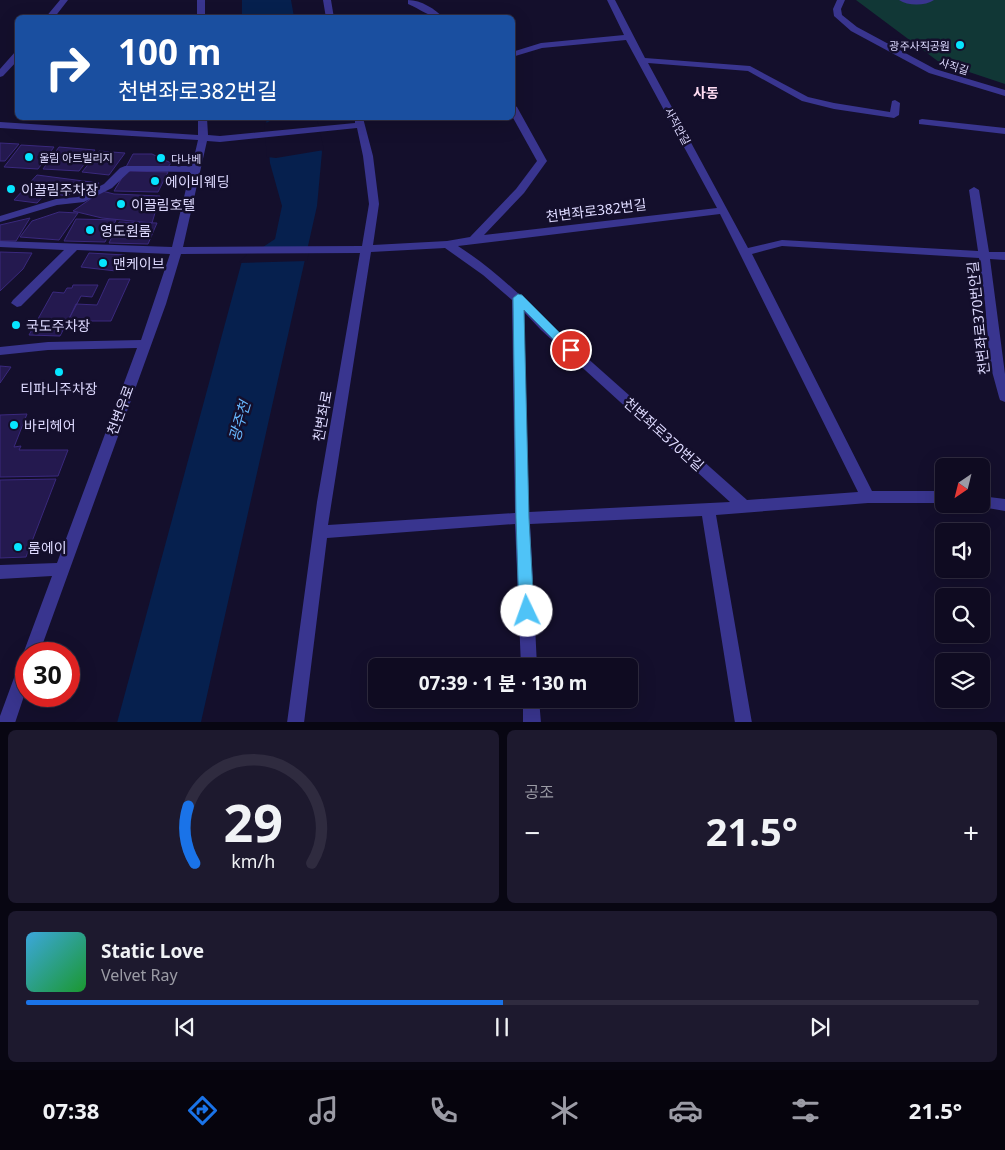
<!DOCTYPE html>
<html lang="ko">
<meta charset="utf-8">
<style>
:root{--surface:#0f0b21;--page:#1d192e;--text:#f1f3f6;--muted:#9b9ba5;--line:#2f2b3f;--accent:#1a73e8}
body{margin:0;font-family:"Noto Sans","Noto Sans KR",sans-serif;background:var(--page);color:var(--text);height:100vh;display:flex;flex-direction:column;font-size:19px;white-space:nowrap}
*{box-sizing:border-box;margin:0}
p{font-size:16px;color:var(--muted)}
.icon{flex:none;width:28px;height:28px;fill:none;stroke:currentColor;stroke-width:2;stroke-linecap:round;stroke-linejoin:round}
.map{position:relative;height:722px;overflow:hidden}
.panel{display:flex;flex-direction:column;gap:8px;padding:8px;background:#080612;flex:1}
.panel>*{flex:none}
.top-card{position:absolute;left:15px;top:15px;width:500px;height:105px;border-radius:8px;box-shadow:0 5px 20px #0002,0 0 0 1px var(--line);background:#1a4fa0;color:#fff;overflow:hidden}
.needle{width:32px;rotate:215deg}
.fabs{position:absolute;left:935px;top:458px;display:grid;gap:10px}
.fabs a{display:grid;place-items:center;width:55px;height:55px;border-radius:8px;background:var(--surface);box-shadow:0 5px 20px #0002,0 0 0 1px var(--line);font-size:25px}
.speed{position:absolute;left:15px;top:642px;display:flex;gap:10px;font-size:25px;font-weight:700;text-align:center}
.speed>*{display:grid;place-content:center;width:65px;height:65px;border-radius:50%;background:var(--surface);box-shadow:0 5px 20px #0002,0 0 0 1px var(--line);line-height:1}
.speed .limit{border:8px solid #d22;background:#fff;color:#111}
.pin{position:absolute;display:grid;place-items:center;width:42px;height:42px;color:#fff;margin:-21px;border:2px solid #fff;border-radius:50%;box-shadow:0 1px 5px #0007}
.me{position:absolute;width:55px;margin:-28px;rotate:357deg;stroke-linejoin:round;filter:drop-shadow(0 0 4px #0008)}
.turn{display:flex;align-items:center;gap:18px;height:105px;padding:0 20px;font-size:22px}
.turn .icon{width:65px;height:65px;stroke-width:2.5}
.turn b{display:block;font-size:35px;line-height:42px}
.big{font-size:38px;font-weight:700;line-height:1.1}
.panel .card{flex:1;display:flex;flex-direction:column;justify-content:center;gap:8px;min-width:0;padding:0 18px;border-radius:8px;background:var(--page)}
.panel .dial{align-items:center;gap:0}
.dial svg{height:130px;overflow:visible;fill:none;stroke:var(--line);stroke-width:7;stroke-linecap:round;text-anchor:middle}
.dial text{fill:var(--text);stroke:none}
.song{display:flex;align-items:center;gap:15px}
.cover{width:60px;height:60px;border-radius:8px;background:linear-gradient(135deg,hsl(200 70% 55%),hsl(130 70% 35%))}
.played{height:5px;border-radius:2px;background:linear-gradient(90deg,var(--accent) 50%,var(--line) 50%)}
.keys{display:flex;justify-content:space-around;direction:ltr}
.heat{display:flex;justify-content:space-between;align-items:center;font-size:28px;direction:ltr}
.panel .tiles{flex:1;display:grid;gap:8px;grid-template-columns:1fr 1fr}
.card:last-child{grid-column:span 2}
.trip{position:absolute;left:368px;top:658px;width:270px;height:50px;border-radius:8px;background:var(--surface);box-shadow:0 5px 20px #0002,0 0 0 1px var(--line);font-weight:700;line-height:50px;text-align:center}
.tab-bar{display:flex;height:80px;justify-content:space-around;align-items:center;background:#06040d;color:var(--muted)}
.tab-bar .icon{width:35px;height:35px}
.tab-bar .selected{color:var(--accent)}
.tab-bar b{font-size:22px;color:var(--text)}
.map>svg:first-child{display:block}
</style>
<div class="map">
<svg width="1005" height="723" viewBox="0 0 1005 723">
<rect width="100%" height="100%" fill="#140f2c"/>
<path fill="#113736" d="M 856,0 L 1005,0 L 1005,84 L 939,62 Z"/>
<path fill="#06204e" d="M 242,0 L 291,0 L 294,17 L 242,17 Z
M 266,118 L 314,118 L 322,152 L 317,206 L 201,722 L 117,723 L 242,261 L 275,239 L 282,206 L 270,163 Z"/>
<path fill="#140f2c" d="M 317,119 L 324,150 L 276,158 L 267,157 L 264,124 L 270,121 Z
M 310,248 L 307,261 L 239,263 L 247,254 L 256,249 Z"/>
<path fill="#24194f" stroke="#3a297d" d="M 0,143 L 19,144 L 5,161 L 0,161 Z
M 21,145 L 54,147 L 38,169 L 4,167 Z
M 59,147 L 95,150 L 79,171 L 43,169 Z
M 99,151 L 125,153 L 109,175 L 82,172 Z
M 133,154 L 152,154 L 171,163 L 168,167 L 126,167 Z
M 126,171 L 168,172 L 158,192 L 114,191 Z
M 37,175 L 99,183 L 90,194 L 72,192 L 68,196 L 46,193 L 37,203 L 14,200 Z
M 102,191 L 114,194 L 160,196 L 152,223 L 102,218 L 73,211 Z
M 59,212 L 78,213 L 59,240 L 20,237 L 32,221 Z
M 30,218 L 16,241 L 0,241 L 0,225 Z
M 76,219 L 116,220 L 105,242 L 64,241 Z
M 119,222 L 157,223 L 148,244 L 109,243 Z
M 0,252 L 32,253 L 23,269 L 0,291 Z
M 89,253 L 125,255 L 116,271 L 81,267 Z
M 109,279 L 130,279 L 111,321 L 68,321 L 76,304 L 97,305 Z
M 73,285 L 98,285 L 92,297 L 81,296 L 60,336 L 29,335 L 53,292 L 64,293 L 67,288 L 72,288 Z
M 0,366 L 11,367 L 0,383 Z
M 27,414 L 14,447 L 21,446 L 19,450 L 68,450 L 58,476 L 0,477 L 0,415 Z
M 56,479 L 26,557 L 0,558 L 0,480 Z"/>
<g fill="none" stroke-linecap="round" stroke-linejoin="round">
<path fill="#39358f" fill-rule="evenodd" d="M 60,0 L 68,0 L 54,18 L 45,18 Z
M 197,0 L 205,0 L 205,18 L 197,18 Z
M 323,0 L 331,0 L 334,18 L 326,18 Z
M 408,0 C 421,0 435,9 444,18 C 431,18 420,9 408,4 Z
M 607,0 L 615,0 L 645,58 L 750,66 L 808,97 L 834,103 L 890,112 L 892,101 L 895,100 L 900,103 L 899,115 L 894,118 L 834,109 L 802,101 L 748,71 L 648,63 L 748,248 L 782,240 L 978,251 L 969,190 L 974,187 L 979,190 L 989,252 L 1005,252 L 1005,260 L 990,259 L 1005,374 L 1005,402 L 1000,400 L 999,397 L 990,364 L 985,303 L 979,258 L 782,246 L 752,254 L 872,491 L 944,491 L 944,503 L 868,503 L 716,515 L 752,723 L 735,723 L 702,516 L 530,524 L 537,666 L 521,666 L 515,524 L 327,538 L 304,723 L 287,723 L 317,502 L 360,253 L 181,254 L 166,304 L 39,654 L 26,654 L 26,690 L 15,723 L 0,723 L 0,716 L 18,667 L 20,662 L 26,659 L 23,654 L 52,576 L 0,579 L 0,565 L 57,563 L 137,348 L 48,350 L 0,355 L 0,347 L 48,342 L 141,340 L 170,254 L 77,250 L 21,306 L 17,307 L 11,303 L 13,300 L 64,250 L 0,247 L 0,241 L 172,247 L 190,172 L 130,171 L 112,188 L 84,202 L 57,205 L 0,222 L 0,216 L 56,199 L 78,197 L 104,184 L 120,168 L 125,166 L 192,166 L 198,140 L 0,128 L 0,122 L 198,135 L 198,118 L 207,118 L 208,135 L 220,136 L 355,123 L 355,118 L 363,118 L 373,156 L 379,204 L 373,245 L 447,241 L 470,237 L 516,189 L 537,161 L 512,116 L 512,104 L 517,107 L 547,161 L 524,193 L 484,235 L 717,208 L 626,40 L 542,48 L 512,57 L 512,52 L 541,43 L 624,35 ZM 357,128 L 363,156 L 369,204 L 362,246 L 183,247 L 207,141 L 220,142 ZM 720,214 L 739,252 L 858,492 L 747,500 L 549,324 C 521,295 492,268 458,246 ZM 445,248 L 483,275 L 512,300 L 515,513 L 328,525 L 371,252 ZM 524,312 L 541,330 L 730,502 L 529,512 Z
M 837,0 L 845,0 L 841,9 L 842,15 L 857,27 L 935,69 L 1005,90 L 1005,96 L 929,73 L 851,31 L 834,16 L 833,9 Z
M 899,0 L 934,0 C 925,6 908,6 899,0 Z
M 15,52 L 18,52 L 18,60 L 3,76 L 0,77 L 0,69 Z
M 922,119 L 1005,128 L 1005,134 L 919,124 L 919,120 Z
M 981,496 L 1005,499 L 1005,511 L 976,506 L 975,504 L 981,504 Z
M 523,699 L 539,699 L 541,723 L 523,723 Z"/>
</g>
<path fill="#4fc3f7" stroke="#337fa1" d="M 518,294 L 522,295 L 577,350 L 571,354 L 567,353 L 524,310 L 529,518 L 534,611 L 532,615 L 527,617 L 522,615 L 519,611 L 516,518 L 513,298 Z"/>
<g fill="#06e5ff" stroke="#140f2c" stroke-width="2">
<circle cx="960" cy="45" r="5"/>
<circle cx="29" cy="157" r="5"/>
<circle cx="161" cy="158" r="5"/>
<circle cx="155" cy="181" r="5"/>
<circle cx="11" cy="189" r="5"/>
<circle cx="121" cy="204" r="5"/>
<circle cx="90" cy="230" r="5"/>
<circle cx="103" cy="263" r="5"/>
<circle cx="16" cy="325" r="5"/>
<circle cx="59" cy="372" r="5"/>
<circle cx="14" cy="425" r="5"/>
<circle cx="18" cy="547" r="5"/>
</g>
<g text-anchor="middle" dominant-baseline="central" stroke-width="5" stroke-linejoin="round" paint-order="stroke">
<g font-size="11" fill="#dedaff" stroke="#140f2c" text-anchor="start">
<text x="950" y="45" text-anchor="end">광주사직공원</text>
<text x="39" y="157">울림 아트빌리지</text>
<text x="171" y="158">다나베</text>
</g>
<g font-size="11" fill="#dedaff" stroke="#140f2c">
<text transform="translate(954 66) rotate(18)">사직길</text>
<text transform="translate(678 126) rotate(61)">사직안길</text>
</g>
<g font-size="14" font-weight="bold" fill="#ffdcf2" stroke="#140f2c">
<text x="706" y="92">사동</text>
</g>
<g font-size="14" fill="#dedaff" stroke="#140f2c" text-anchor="start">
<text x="165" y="181">에이비웨딩</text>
<text x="21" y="189">이끌림주차장</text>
<text x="131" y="204">이끌림호텔</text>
<text x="100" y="230">영도원룸</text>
<text x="113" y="263">맨케이브</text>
<text x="26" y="325">국도주차장</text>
<text x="59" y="388" text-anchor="middle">티파니주차장</text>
<text x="24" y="425">바리헤어</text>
<text x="28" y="547">룸에이</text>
</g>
<g font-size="14" fill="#dedaff" stroke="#140f2c">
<text transform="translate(596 210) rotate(-7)">천변좌로382번길</text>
<text transform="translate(978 318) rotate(-96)">천변좌로370번안길</text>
<text transform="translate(120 410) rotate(-70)">천변우로</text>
<text transform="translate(322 416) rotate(-80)">천변좌로</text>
<text transform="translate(664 434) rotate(42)">천변좌로370번길</text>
</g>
<g font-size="15" font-style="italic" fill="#68b8ff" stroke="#140f2c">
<text transform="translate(239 421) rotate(-74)">광주천</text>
</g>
</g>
</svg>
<div class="fabs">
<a><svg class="needle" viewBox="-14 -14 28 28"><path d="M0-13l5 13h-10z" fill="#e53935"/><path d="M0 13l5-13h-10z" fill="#9b9ba5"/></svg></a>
<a><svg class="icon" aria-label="sound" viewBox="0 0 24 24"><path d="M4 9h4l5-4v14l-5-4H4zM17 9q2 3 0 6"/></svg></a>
<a><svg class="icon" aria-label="search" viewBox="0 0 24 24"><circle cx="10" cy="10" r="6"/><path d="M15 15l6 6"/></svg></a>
<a><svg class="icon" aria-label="layers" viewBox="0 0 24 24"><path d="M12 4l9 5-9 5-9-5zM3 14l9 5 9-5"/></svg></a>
</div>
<div class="speed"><div class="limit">30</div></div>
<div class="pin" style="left:571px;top:350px;background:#d93025"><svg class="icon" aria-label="arrive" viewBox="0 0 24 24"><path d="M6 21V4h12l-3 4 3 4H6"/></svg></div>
<svg class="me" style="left:527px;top:611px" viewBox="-20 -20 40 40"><circle r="19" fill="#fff"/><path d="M0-13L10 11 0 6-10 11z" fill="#4fc3f7"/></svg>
<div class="trip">07:39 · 1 분 · 130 m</div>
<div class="top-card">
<div class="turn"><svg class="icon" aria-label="right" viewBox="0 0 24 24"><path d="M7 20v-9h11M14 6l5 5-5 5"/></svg><div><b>100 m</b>천변좌로382번길</div></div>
</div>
</div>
<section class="panel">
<div class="tiles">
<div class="card dial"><svg viewBox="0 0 100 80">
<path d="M14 69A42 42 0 1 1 86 69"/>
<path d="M14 69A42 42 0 0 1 10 34" stroke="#1a73e8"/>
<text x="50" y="56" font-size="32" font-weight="700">29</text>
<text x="50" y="72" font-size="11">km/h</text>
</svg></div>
<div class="card"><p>공조</p>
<div class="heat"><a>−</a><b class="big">21.5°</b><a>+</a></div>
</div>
<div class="card">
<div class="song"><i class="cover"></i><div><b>Static Love</b><p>Velvet Ray</p></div></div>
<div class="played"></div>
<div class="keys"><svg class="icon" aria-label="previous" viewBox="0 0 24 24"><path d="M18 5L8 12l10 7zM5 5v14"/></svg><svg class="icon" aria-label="pause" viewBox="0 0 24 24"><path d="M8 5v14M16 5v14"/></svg><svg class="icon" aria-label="next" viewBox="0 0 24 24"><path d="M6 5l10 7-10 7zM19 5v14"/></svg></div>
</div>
</div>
</section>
<nav class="tab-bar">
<b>07:38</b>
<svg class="icon selected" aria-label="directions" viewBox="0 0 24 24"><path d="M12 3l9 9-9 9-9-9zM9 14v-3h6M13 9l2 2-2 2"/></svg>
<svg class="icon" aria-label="music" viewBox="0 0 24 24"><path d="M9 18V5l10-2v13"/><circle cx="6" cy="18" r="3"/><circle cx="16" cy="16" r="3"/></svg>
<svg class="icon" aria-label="phone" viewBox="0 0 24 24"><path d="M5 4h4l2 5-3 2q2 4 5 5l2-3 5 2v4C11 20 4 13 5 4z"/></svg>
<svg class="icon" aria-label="climate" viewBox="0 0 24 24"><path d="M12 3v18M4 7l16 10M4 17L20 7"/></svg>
<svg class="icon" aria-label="car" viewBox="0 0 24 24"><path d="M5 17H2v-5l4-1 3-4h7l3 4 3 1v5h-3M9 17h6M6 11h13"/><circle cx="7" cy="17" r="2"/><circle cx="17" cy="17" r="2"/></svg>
<svg class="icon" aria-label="filters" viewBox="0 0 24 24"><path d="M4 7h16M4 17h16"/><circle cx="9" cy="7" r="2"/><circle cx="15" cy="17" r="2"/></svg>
<b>21.5°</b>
</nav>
